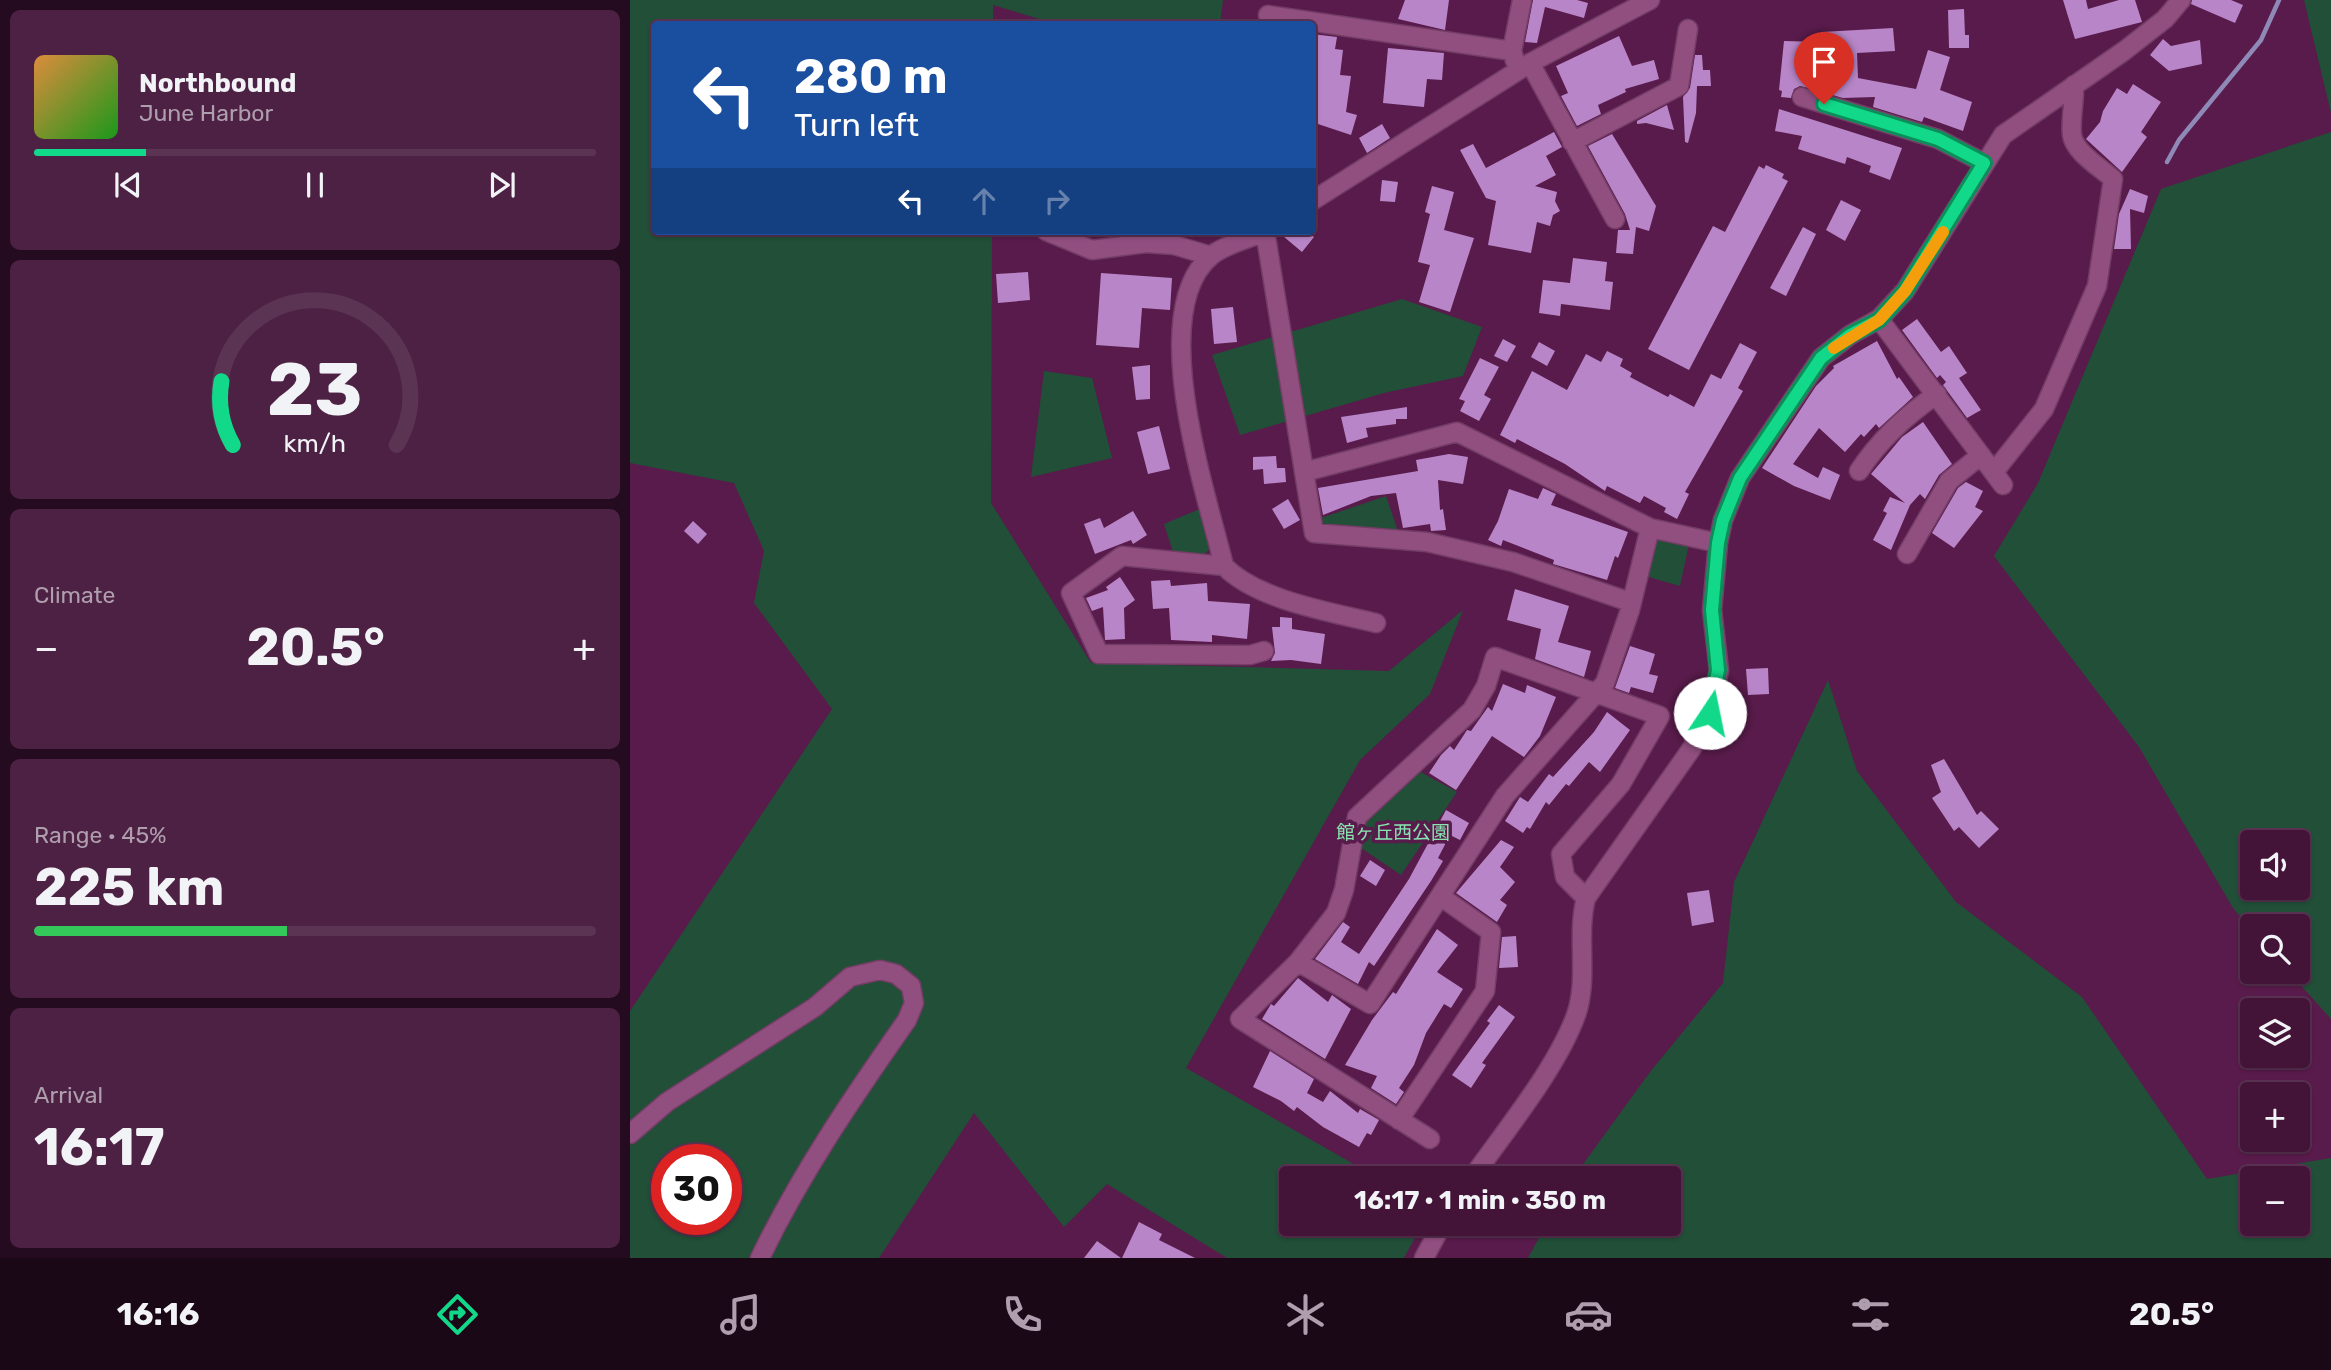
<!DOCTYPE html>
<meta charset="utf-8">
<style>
:root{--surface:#431438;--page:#4d2143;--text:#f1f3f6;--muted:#af9eae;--line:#5b3353;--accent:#12d98a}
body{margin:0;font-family:Rubik,"Noto Sans JP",sans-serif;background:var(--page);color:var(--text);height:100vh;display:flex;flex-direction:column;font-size:26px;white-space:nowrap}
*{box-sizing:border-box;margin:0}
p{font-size:23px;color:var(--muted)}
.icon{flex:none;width:38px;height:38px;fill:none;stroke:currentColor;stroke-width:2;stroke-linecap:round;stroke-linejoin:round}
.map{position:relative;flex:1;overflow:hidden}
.side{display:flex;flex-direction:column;gap:10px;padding:10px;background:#250b1f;width:630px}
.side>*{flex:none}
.top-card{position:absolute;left:21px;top:21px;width:665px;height:214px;border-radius:7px;box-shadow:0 2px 5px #0004,0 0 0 2px var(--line);background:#1a4fa0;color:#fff;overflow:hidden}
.controls{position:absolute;left:1610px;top:830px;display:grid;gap:14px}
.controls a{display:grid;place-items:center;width:70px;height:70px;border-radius:7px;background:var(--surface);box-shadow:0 2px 5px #0004,0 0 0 2px var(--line);font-size:35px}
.speed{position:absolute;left:21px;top:1144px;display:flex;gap:14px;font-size:35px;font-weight:700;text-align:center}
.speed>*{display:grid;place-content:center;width:91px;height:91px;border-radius:50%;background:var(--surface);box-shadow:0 2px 5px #0004,0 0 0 2px var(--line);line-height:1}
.speed .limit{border:10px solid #d22;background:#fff;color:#111}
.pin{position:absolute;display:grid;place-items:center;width:60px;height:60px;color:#fff;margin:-72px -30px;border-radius:50% 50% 50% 0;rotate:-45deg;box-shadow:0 0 7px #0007}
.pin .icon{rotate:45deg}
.me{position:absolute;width:77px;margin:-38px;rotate:11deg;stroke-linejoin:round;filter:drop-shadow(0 0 5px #0008)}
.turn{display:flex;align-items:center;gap:24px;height:147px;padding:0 28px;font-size:32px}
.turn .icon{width:91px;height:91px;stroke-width:2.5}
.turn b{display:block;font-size:49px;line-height:60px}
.lanes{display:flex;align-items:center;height:66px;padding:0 28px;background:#0003;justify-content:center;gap:35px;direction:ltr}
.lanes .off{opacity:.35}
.big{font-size:52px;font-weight:700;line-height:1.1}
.side .card{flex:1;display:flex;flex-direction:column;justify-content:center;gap:10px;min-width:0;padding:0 24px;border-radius:10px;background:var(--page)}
.side .dial{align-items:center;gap:0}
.dial svg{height:182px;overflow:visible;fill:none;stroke:var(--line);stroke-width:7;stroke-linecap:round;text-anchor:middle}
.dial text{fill:var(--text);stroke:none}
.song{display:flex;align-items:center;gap:21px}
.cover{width:84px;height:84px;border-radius:10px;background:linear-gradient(135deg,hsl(30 70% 55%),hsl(120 70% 35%))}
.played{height:7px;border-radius:4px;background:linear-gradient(90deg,var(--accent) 20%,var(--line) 20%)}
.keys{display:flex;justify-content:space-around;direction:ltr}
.heat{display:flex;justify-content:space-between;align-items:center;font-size:38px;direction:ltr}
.charge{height:10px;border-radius:5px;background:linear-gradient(90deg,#34c759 45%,var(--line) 0)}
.trip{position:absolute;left:649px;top:1166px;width:402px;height:70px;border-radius:7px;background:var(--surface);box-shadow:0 2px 5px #0004,0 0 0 2px var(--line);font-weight:700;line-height:70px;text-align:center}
.menu{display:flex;height:112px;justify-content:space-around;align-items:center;background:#1b0816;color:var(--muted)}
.menu .icon{width:49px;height:49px}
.menu .selected{color:var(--accent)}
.menu b{font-size:32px;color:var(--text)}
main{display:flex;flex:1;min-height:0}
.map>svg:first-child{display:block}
</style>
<main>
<section class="side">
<div class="card">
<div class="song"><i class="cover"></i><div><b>Northbound</b><p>June Harbor</p></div></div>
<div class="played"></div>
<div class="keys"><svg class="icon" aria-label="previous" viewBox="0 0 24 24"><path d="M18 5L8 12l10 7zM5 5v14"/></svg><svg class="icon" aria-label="pause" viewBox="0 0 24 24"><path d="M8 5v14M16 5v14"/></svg><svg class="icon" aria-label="next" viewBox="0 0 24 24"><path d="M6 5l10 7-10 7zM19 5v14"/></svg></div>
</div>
<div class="card dial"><svg viewBox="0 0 100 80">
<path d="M14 69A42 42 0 1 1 86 69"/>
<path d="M14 69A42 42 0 0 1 9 41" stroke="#12d98a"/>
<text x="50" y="56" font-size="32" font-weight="700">23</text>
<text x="50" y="72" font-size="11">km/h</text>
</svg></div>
<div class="card"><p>Climate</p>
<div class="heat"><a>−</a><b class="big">20.5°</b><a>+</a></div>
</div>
<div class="card"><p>Range · 45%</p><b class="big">225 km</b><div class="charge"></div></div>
<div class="card"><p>Arrival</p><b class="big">16:17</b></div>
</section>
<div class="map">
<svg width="1701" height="1258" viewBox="0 0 1701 1258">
<rect width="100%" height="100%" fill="#591b4b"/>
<path fill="#214f37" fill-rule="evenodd" d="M 0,0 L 593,0 L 590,24 L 426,24 L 363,5 L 363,24 L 24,24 L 24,231 L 362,231 L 361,503 L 461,663 L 759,671 L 833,610 L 800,694 L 730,760 L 556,1068 L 748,1178 L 662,1178 L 662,1223 L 793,1223 L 774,1258 L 597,1258 L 477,1184 L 434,1227 L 344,1113 L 249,1258 L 0,1258 L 0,1011 L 202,709 L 124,603 L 134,551 L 104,483 L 0,463 ZM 37,1160 L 96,1160 L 96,1220 L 37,1220 Z
M 1674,0 L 1701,0 L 1701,113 Z
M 1701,132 L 1701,1019 L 1658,971 L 1668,971 L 1668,926 L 1622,926 L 1622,931 L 1603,908 L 1509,747 L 1364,556 L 1408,483 L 1531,189 ZM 1622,842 L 1668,842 L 1668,887 L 1622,887 Z
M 772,299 L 852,327 L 833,376 L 754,393 L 610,435 L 582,355 Z
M 414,371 L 462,378 L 482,458 L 401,477 Z
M 756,496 L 769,534 L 692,527 L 691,518 Z
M 572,508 L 582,546 L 573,556 L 543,552 L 534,524 Z
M 1026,536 L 1059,544 L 1050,586 L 1015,576 Z
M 1198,680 L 1227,771 L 1326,902 L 1452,997 L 1577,1179 L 1701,1158 L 1701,1258 L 898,1258 L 917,1223 L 1040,1223 L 1040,1178 L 943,1178 L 1020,1072 L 1093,983 L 1104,882 ZM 1622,1178 L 1668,1178 L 1668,1223 L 1622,1223 Z
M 787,770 L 827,792 L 771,875 L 731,848 L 734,819 Z"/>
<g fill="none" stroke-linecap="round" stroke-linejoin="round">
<path stroke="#8f89b7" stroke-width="4.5" d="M 1537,162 L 1549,140 L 1631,40 L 1649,0"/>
</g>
<path fill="#b886c8" d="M 775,0 L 819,0 L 815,30 L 768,19 Z
M 903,0 L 947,0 L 958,3 L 954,18 L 915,7 L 907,43 L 895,42 Z
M 1433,0 L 1456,0 L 1458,9 L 1489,0 L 1505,0 L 1512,22 L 1445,39 Z
M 1562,0 L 1601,0 L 1613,5 L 1605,23 L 1561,4 Z
M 1334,9 L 1335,35 L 1339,35 L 1339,48 L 1319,48 L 1318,10 Z
M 1263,28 L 1265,51 L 1227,53 L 1228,78 L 1286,89 L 1298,50 L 1320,57 L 1310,90 L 1342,102 L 1333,131 L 1294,117 L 1292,122 L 1243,107 L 1245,97 L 1213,98 L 1170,86 L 1164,89 L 1161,98 L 1151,97 L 1152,91 L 1149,90 L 1154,41 L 1191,42 L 1191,32 Z
M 682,34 L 707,37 L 705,49 L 713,50 L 710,75 L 721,76 L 716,112 L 727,115 L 721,135 L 682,122 Z
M 989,36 L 1002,66 L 1024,60 L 1029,79 L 995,89 L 996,92 L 968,105 L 971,114 L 947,126 L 931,96 L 938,93 L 926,66 Z
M 1533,39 L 1541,46 L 1570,40 L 1572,64 L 1539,71 L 1520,55 Z
M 758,48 L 814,53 L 812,80 L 797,79 L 794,107 L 753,103 Z
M 1065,55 L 1072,55 L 1073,70 L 1080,70 L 1081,86 L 1067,86 L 1066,113 L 1058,143 L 1055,142 L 1053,97 L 1060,88 Z
M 1503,84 L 1531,102 L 1511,132 L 1517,137 L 1492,172 L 1456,139 L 1470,122 L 1473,111 L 1487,88 L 1497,94 Z
M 1037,105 L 1044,130 L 1016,123 L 1007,124 L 1007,121 Z
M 1149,109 L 1272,148 L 1260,180 L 1239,172 L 1241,166 L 1217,157 L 1215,164 L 1168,149 L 1172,136 L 1145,131 Z
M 752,124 L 760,138 L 737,153 L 729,138 Z
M 924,132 L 932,147 L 916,156 L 926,175 L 905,186 L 927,192 L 925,201 L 930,211 L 923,215 L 920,226 L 907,222 L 901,253 L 858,245 L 866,201 L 856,198 L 830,150 L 843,144 L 856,168 Z
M 982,134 L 1026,206 L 1019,231 L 1006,227 L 1003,254 L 986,253 L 988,230 L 1000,230 L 995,214 L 958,146 Z
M 1136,165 L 1154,174 L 1152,178 L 1158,181 L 1059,370 L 1018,349 L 1083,226 L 1095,232 L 1129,166 L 1134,169 Z
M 752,180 L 768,182 L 765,202 L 750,201 Z
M 802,186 L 824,192 L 814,230 L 844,238 L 820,312 L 789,302 L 800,265 L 788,262 L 800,214 L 795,212 Z
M 1500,189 L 1518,196 L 1514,213 L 1500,209 L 1501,249 L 1484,249 L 1489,214 Z
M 1211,200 L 1231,210 L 1215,241 L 1196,230 Z
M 1173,227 L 1186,234 L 1156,296 L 1140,288 Z
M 647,231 L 676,231 L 684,237 L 672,252 Z
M 943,258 L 977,262 L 975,281 L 983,282 L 980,310 L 931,304 L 930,316 L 909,313 L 913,280 L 940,283 Z
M 398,272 L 400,300 L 368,303 L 366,274 Z
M 471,273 L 542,278 L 540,310 L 512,308 L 509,348 L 466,345 Z
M 603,307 L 607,342 L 584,344 L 581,309 Z
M 1287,319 L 1311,352 L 1319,346 L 1337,373 L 1329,378 L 1351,410 L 1337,418 L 1313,385 L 1316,382 L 1310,375 L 1307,378 L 1272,330 Z
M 873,339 L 886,346 L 877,362 L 864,356 Z
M 1247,341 L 1267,379 L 1269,377 L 1283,397 L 1249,428 L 1246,424 L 1234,437 L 1231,434 L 1215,452 L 1189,428 L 1163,464 L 1188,478 L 1193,467 L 1210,475 L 1200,500 L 1164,486 L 1132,468 L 1186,386 L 1204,368 L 1203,366 Z
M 909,342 L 925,351 L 917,366 L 901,357 Z
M 1110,343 L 1127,352 L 1108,388 L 1113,391 L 1055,492 L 1059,494 L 1047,519 L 1034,512 L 1036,508 L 1014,496 L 1010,503 L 977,486 L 975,491 L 935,464 L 887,439 L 885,443 L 870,435 L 902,371 L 937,390 L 956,354 L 971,362 L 977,351 L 993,359 L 990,366 L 1002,373 L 1000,377 L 1038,397 L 1040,394 L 1064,407 L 1081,374 L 1091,379 Z
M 850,358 L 869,367 L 854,395 L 861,399 L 849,421 L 830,411 L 835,401 L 829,399 Z
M 520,365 L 520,399 L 506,400 L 502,367 Z
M 777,407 L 777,419 L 766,419 L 766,424 L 736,428 L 738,437 L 717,443 L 711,417 Z
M 1293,422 L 1322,464 L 1309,475 L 1295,499 L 1290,494 L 1280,505 L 1261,550 L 1243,540 L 1257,513 L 1253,511 L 1260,497 L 1275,503 L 1241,474 L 1272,437 Z
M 529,426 L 540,469 L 518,474 L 507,432 Z
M 819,454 L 838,457 L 833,484 L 808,480 L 810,510 L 813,509 L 816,530 L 801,531 L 800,524 L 773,528 L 766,493 L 741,496 L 693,515 L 688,488 L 788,471 L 786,460 Z
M 646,456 L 647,468 L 655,468 L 656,482 L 634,484 L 633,469 L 623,470 L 623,457 Z
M 1336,482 L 1353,491 L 1345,507 L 1353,511 L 1324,548 L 1302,533 L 1328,488 Z
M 913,488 L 926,494 L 921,505 L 998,532 L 988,558 L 985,556 L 977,580 L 923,564 L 924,560 L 873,540 L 871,546 L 858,540 L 868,521 L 879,489 L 908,499 Z
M 658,499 L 670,520 L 654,529 L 642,509 Z
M 503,511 L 517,535 L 503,544 L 501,540 L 465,554 L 454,524 L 470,518 L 474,528 Z
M 63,521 L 77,534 L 68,544 L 54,531 Z
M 490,577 L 505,600 L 494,608 L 495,639 L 475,640 L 473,607 L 462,611 L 456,598 L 478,590 L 476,587 Z
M 540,580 L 541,586 L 577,583 L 578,601 L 620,604 L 617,639 L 582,635 L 582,642 L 541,640 L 539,608 L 523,609 L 521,581 Z
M 885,589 L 939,606 L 928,642 L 961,651 L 954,677 L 905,659 L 911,629 L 877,620 Z
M 650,617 L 662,618 L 662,629 L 695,634 L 691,664 L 661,660 L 641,661 L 645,653 L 642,627 L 650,627 Z
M 1000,646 L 1025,654 L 1019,674 L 1028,676 L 1023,693 L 1001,687 L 999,693 L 985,688 Z
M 1138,668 L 1139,694 L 1118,695 L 1116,669 Z
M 873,684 L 895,693 L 897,685 L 926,697 L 910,736 L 894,757 L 862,736 L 826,790 L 799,773 L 811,755 L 820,746 L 824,750 L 837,730 L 841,731 L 858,707 L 862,711 Z
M 977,712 L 1000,730 L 970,772 L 959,762 L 939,786 L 936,784 L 919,805 L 916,802 L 900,829 L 897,827 L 893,833 L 875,821 L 890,797 L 898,802 L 919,774 L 923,777 L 964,732 Z
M 1314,759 L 1347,815 L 1351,811 L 1369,829 L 1349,848 L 1329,827 L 1324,831 L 1302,798 L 1311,792 L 1301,765 Z
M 816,810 L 839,823 L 830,840 L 820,835 L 808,858 L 813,861 L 801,881 L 744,966 L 739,962 L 728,984 L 685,959 L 713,922 L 720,927 L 711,942 L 729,954 L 779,879 Z
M 871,840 L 884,847 L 870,867 L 885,882 L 870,900 L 877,905 L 867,922 L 826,893 Z
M 740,860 L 755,870 L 746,886 L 730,876 Z
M 1079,890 L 1084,922 L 1062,926 L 1057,893 Z
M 807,929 L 828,945 L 807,972 L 833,989 L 821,1008 L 814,1004 L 796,1033 L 784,1065 L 769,1088 L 774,1092 L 766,1104 L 741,1088 L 747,1076 L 715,1065 L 742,1020 L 763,992 L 766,994 Z
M 886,936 L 888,967 L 869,968 L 872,937 Z
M 668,978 L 698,1002 L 702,995 L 721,1009 L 695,1059 L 632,1019 L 641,1004 L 644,1006 Z
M 869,1005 L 885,1017 L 852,1063 L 856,1065 L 841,1088 L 822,1075 L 860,1023 L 857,1021 Z
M 640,1051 L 684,1079 L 677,1093 L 693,1102 L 700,1091 L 728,1113 L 730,1109 L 749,1120 L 741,1135 L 737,1133 L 729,1147 L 693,1127 L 667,1107 L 664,1111 L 651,1101 L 623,1087 Z
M 509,1222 L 532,1234 L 529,1240 L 565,1258 L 492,1258 Z
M 467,1241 L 491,1258 L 454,1258 Z"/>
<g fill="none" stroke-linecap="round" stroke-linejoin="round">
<g stroke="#733d66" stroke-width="21">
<path id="minor" d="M 638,15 L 882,51
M 885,61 L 882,51 L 892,0
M 900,63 L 985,219
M 1172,97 L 1308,139 L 1354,163
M 942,142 L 1049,86 L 1058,29
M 682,201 L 900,63 L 1020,0
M 416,231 L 462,250 L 516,243 L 544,245 L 581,256
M 635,231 L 684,533 L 797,542 L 883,562 L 1000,602
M 636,231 C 619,239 596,244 582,255 C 514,310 577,495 594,566 C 627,600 700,612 746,623
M 1249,319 L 1373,485
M 1229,471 C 1250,439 1275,416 1307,394
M 674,472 L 827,432 L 1020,528 L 1088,543
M 1364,472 L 1414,409 L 1467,286 L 1483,179 C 1471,168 1444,152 1442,135 C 1440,119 1445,101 1444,85
M 1277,554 L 1319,481 L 1351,455
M 594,566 L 492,556 L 441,593 L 469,654 L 620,655 L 634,651
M 668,962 L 740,1004 L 875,796 L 975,683 L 1000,610 L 1020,528
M 769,1120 L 855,991 L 861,932 L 810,896
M 0,1134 L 37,1102 L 185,1007 L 220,977 L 250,970 L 266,974 L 281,986 L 284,1003 L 277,1020 C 223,1097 171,1173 130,1258
M 800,1139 L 610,1019 L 668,962 L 706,913 L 714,890 L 727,817 L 842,710 L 856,686 L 865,657 L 1030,716 L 991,784 L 931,854 L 935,877 L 956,898
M 842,1178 C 875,1131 927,1068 946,1015 C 959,978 946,936 956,898 L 1062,748 L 1080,713 L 1089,670 L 1082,610 L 1088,543 L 1093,520 L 1110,478 L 1191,358 L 1220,335 L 1249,319 L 1275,291 L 1373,135 L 1494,51 L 1535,19 L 1551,0
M 794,1258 L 813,1223"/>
</g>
<use href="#minor" stroke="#914f80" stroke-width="18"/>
</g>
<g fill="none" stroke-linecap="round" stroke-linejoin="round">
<g stroke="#0c8d5a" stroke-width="18">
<path id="route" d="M 1080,713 L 1088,670 L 1082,610 L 1088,543 L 1093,520 L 1110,478 L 1191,358 L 1220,335 L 1249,320 L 1275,291 L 1354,163 L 1308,139 L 1194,104"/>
</g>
<use href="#route" stroke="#12d98a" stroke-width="12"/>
<path stroke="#f59e0b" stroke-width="12" d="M 1204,348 L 1249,320 L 1275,291 L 1313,232"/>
</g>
<g text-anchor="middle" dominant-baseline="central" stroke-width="7" stroke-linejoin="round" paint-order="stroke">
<g font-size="19" fill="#87e4b0" stroke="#591b4b">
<text x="763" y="832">館ヶ丘西公園</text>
</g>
</g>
</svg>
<div class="controls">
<a><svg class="icon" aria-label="sound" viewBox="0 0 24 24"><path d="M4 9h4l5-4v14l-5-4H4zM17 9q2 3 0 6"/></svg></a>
<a><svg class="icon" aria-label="search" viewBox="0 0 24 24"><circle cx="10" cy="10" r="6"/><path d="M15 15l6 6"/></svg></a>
<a><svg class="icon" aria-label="layers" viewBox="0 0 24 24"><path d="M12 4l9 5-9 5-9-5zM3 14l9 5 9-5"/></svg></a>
<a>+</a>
<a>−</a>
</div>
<div class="speed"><div class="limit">30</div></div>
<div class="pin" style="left:1194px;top:104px;background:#d93025"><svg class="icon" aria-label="arrive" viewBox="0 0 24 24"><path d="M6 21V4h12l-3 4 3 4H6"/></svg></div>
<svg class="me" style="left:1080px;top:713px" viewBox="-20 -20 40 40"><circle r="19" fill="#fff"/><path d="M0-13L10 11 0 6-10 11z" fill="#12d98a"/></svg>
<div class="trip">16:17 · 1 min · 350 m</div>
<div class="top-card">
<div class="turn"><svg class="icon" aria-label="left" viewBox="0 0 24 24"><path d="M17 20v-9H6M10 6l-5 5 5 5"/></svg><div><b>280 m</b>Turn left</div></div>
<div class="lanes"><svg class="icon" aria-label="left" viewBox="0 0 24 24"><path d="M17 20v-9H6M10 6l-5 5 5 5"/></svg><svg class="icon off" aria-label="ahead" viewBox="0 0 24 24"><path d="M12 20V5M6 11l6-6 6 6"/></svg><svg class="icon off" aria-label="right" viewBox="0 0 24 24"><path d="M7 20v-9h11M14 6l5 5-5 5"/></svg></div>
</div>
</div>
</main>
<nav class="menu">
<b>16:16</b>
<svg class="icon selected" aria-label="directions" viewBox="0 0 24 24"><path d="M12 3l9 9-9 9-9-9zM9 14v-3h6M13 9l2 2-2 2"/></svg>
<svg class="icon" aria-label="music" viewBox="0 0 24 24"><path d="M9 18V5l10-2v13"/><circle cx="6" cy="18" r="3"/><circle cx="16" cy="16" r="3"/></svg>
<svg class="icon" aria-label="phone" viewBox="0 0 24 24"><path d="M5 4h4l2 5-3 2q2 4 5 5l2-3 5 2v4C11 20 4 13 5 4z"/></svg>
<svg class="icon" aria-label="climate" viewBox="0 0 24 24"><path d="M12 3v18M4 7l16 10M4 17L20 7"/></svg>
<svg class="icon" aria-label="car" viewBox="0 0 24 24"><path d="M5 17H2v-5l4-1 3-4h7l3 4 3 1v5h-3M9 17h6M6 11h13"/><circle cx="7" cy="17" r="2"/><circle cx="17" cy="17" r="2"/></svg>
<svg class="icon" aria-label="filters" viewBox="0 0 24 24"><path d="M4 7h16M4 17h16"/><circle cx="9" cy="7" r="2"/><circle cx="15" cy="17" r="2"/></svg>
<b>20.5°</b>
</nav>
